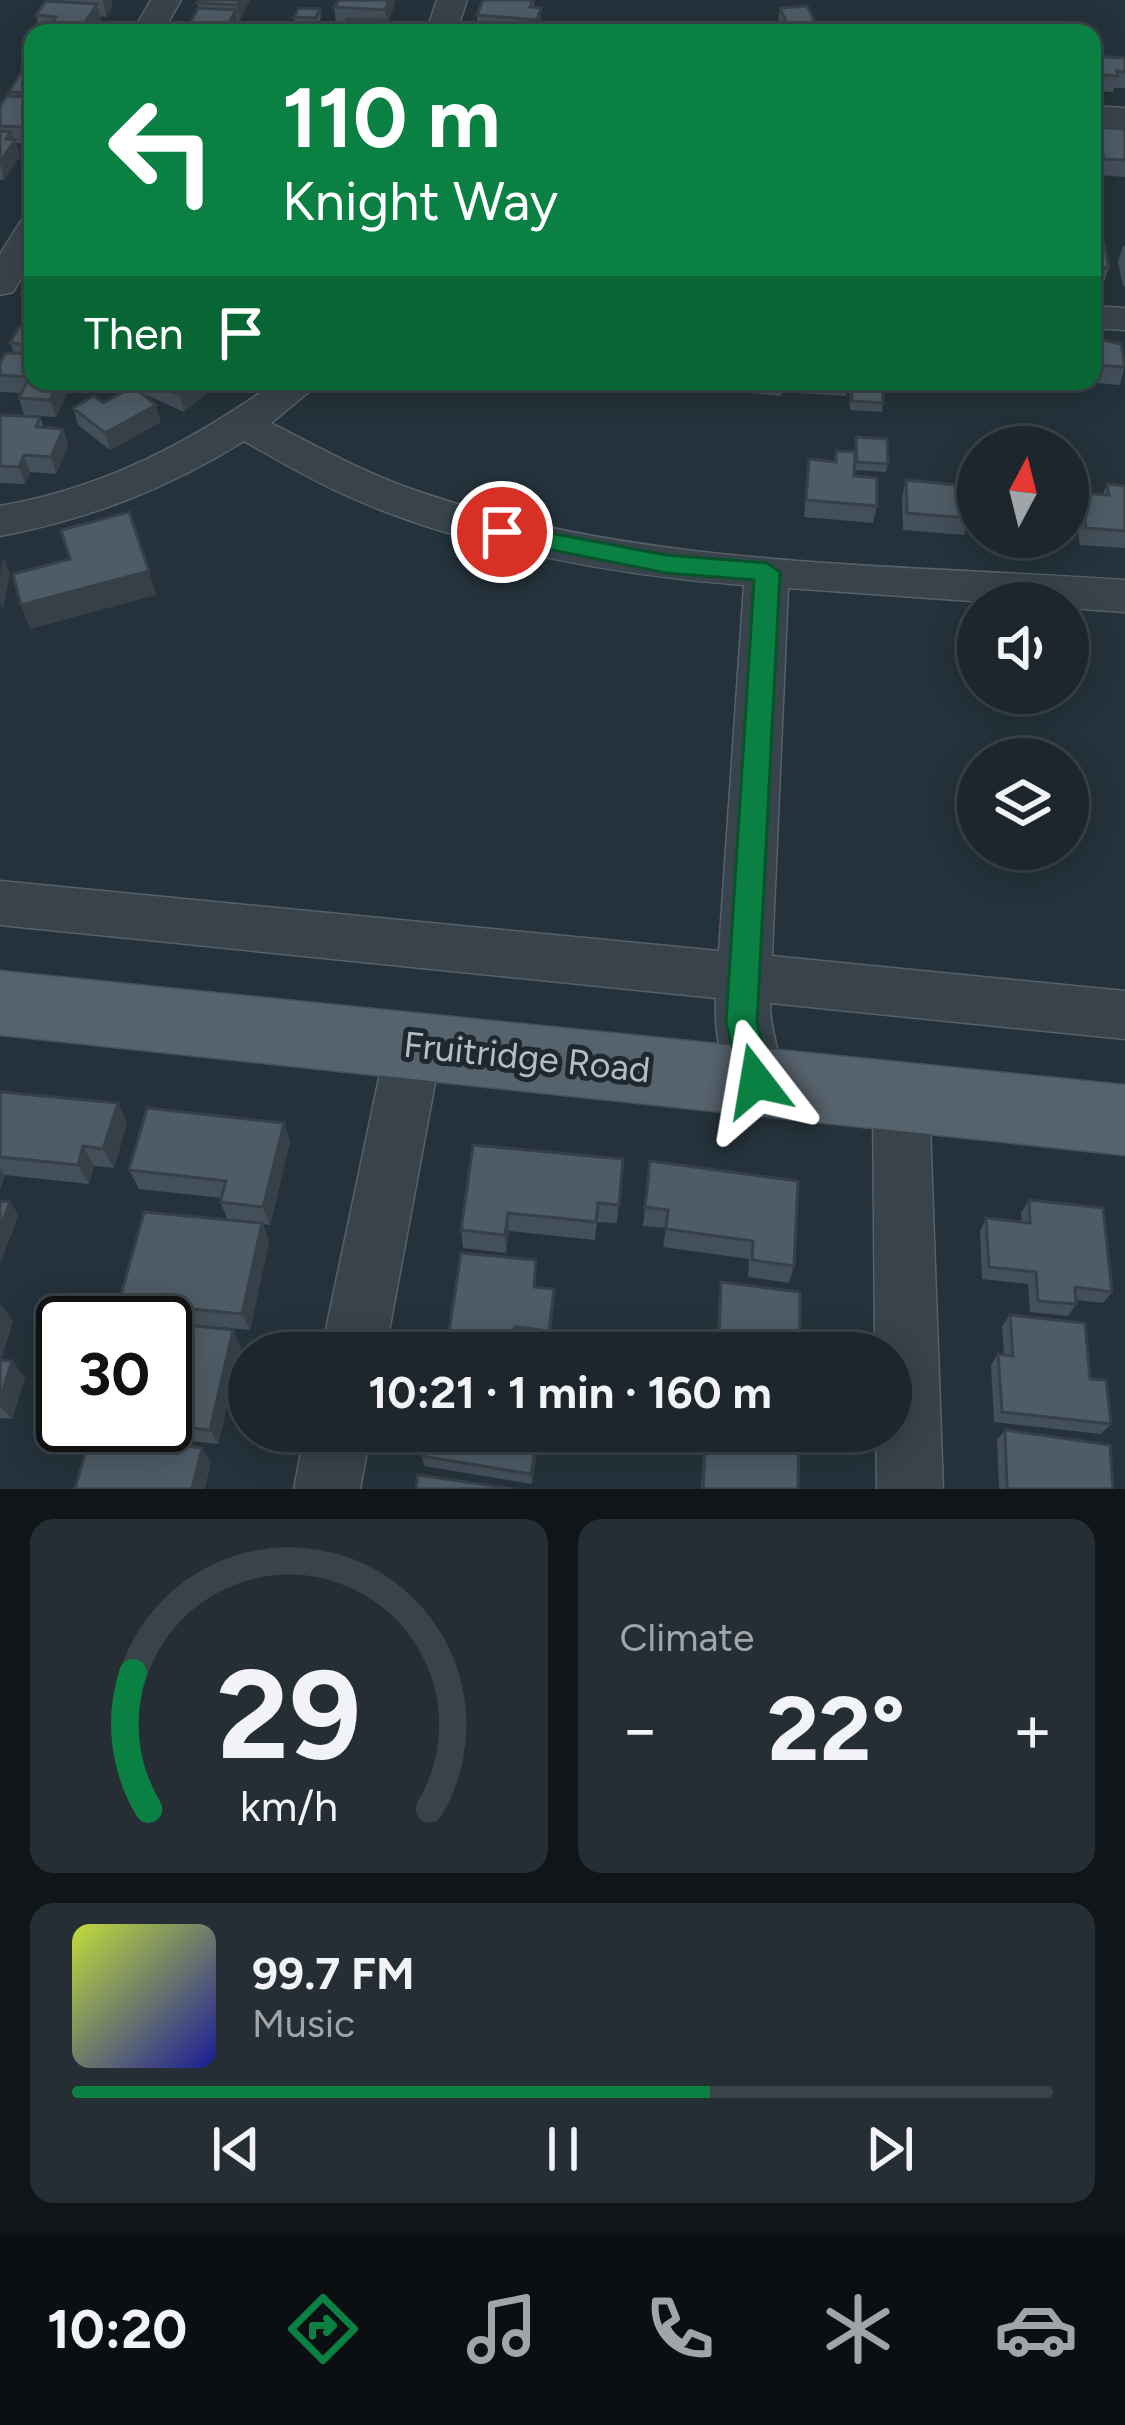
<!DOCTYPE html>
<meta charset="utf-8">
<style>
:root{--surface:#1c262c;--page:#252e34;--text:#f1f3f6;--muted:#a0a5a9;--line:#3a4348;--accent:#0b8043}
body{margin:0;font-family:Figtree,sans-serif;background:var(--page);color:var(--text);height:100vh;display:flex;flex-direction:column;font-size:45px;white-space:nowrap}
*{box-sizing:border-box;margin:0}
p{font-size:39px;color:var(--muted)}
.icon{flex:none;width:66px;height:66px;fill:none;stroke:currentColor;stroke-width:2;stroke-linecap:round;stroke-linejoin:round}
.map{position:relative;height:1489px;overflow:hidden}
.details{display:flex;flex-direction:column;gap:30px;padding:30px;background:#0f1518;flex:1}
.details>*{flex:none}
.top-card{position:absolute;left:24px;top:24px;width:1077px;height:366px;border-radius:24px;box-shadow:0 6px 30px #0003,0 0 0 3px var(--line);background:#0b8043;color:#fff;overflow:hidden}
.needle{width:78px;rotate:7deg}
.tools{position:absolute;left:957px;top:426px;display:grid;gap:24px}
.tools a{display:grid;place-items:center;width:132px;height:132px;border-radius:50%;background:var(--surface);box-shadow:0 6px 30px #0003,0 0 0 3px var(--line);font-size:60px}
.speed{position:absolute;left:36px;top:1296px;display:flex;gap:24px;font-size:60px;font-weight:700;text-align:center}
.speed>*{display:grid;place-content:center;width:156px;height:156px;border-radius:50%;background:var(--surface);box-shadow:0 6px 30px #0003,0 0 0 3px var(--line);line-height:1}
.speed .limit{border:6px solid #111;border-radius:18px;background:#fff;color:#111}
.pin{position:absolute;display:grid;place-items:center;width:102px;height:102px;color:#fff;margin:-51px;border:6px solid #fff;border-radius:50%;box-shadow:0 3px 12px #0007}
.me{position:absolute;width:132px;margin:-66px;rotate:346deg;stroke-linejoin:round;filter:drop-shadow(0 0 9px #0008)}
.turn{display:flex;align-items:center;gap:42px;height:252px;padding:0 60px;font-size:54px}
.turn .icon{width:156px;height:156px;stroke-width:2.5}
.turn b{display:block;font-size:84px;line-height:102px}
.then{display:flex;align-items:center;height:114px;padding:0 60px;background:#0003;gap:24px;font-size:45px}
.big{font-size:90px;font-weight:700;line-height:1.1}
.details .card{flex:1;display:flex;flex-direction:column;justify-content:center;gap:18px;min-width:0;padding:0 42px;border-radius:24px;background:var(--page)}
.details .dial{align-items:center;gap:0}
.dial svg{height:312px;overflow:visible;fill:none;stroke:var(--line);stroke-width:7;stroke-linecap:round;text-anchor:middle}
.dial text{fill:var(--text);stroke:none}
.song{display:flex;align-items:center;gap:36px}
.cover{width:144px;height:144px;border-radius:18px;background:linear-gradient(135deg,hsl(70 70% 55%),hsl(240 70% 35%))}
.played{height:12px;border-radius:6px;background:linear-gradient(90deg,var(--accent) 65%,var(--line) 65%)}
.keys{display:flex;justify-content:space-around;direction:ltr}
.heat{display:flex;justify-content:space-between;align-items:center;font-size:66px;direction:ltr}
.details .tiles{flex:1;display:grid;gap:30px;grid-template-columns:1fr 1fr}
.card:last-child{grid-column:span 2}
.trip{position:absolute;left:228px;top:1332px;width:684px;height:120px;border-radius:60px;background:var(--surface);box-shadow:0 6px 30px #0003,0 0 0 3px var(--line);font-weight:700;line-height:120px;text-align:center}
.tabs{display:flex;height:192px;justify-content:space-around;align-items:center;background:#0b0f12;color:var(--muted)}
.tabs .icon{width:84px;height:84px}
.tabs .active{color:var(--accent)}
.tabs b{font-size:54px;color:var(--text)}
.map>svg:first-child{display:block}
</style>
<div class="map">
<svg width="1125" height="1489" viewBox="0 0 1125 1489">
<rect width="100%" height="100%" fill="#25323b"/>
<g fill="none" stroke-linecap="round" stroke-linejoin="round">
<g stroke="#56616a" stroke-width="3">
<path id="minor" d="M 151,0 L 181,0 L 162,33 L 132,33 Z
M 437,0 L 467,0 L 456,33 L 426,33 Z
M 1092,106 L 1125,108 L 1125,128 L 1092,126 Z
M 33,217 L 33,258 L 13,292 L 0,295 L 0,254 L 21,221 Z
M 1092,306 L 1125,308 L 1125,330 L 1092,328 Z
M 277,381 L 322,381 L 271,423 C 320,448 368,475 420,492 C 640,568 894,564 1125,580 L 1125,612 L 1068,608 L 1068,603 L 1000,603 L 788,588 L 772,956 L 1125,991 L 1125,1039 L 770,1003 C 769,1037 790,1068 776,1099 L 756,1107 L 736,1099 C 722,1068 714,1032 716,998 L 0,925 L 0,881 L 719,951 L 744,585 C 619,576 456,547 341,493 C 308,478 276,459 244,441 C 167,489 89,519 0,536 L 0,506 C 105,488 191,442 277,381 Z
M 414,1020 L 434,1027 L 442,1045 L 385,1353 L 321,1353 L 386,1045 L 394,1027 Z
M 901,1071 L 921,1079 L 929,1097 L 943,1489 L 877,1489 L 876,1431 L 891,1431 L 891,1353 L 875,1353 L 873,1097 L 881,1079 Z
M 305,1431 L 371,1431 L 360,1489 L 294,1489 Z"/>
</g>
<g stroke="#444f58" stroke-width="3">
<path id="major" d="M 0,971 L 1125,1085 L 1125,1155 L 0,1035 Z"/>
</g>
<use href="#minor" fill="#38434c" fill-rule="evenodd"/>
<use href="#major" fill="#56626c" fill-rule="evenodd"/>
</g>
<path fill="#434f59" d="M 63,0 L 111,0 L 112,7 L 106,17 L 100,16 L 101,20 L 93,33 L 40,31 L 36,15 L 64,2 Z
M 199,0 L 250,0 L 239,21 L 237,21 L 238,26 L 198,9 L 197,3 Z
M 534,0 L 534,8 L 541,8 L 541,24 L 538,33 L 474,33 L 477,24 L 477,15 Z
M 395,3 L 387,26 L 384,26 L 385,33 L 343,33 L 346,24 L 336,23 L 334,7 Z
M 780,8 L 818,28 L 817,33 L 782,33 L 778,24 Z
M 320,9 L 321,17 L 317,26 L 295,25 L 294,17 Z
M 33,55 L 33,133 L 26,144 L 16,143 L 20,156 L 4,180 L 0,180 L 0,106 L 10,96 L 9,92 L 32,63 L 31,59 Z
M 1092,56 L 1125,58 L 1125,88 L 1114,88 L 1113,92 L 1092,91 Z
M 1099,127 L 1125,129 L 1125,177 L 1099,175 L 1095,143 Z
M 1092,242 L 1109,268 L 1103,285 L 1092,284 Z
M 1123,246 L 1125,246 L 1125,286 L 1123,286 L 1118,262 Z
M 33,328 L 33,381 L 73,381 L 56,417 L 24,415 L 19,398 L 21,393 L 0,392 L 0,363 L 14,353 L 10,343 Z
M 1092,338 L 1125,364 L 1120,385 L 1070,381 L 1092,381 Z
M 139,381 L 221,381 L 184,412 L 142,393 Z
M 754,381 L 784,381 L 781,396 L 752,393 Z
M 801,381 L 849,381 L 846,396 L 800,393 Z
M 849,381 L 882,381 L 883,403 L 882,412 L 850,410 Z
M 912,381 L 937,381 L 936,386 L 913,384 Z
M 1008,381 L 1041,381 L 1039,388 L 1008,385 Z
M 103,403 L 161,422 L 110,450 L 78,425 L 73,408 Z
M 0,415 L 40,417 L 44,428 L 63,429 L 68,446 L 56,474 L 30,472 L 25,484 L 0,483 Z
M 856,437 L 888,464 L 886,472 L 855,470 Z
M 836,451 L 877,506 L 873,523 L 804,517 L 809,459 L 834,461 Z
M 906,480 L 968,518 L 964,535 L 903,530 L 902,497 Z
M 1107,484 L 1125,486 L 1125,548 L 1080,545 L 1075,510 L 1081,493 L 1103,494 Z
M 991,537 L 1056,537 L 1055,542 Z
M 0,1092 L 118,1103 L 127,1123 L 114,1168 L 94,1166 L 89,1184 L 5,1175 L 0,1190 Z
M 284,1123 L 290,1142 L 270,1225 L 263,1224 L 269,1241 L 250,1330 L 130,1318 L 119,1302 L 228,1220 L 220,1202 L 221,1198 L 139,1189 L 129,1170 Z
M 623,1159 L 617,1223 L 597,1222 L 595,1240 L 509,1231 L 506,1253 L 463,1248 L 461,1230 Z
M 650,1161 L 794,1266 L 789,1283 L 748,1277 L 749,1259 L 663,1247 L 666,1228 L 643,1226 Z
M 1029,1200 L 1112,1292 L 1103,1303 L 1076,1300 L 1076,1304 L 1068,1316 L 1030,1312 L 1028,1284 L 982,1279 L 980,1231 L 986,1218 L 1022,1222 L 1021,1213 Z
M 536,1260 L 535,1287 L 554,1301 L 550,1342 L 516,1338 L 514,1353 L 448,1353 L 447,1345 Z
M 721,1282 L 800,1353 L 694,1353 L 696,1338 L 717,1341 L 719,1294 Z
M 0,1304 L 13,1321 L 1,1360 L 25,1377 L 12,1419 L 0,1418 Z
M 1010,1315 L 1090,1379 L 1111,1424 L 1101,1434 L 994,1422 L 991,1365 L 998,1354 L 1004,1355 L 1002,1326 Z
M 233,1330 L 241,1347 L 218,1444 L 108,1432 L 102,1425 L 165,1425 Z
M 1005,1430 L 1113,1489 L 999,1489 L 997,1440 Z
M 427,1431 L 540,1431 L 532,1484 L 424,1466 L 422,1456 Z
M 704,1431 L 799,1431 L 798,1489 L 701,1489 Z"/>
<path fill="#374048" d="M 103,0 L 111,0 L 112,7 L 106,17 Z
M 239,0 L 250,0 L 239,21 L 237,5 Z
M 389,0 L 395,0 L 395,3 L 387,26 L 385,10 Z
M 97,4 L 101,20 L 93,33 L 81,33 L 80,30 Z
M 541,8 L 541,24 L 537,33 L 537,20 Z
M 236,10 L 238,26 L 228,25 Z
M 33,109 L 33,133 L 26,144 L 22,127 Z
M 11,132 L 20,156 L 4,180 L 0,162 L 6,139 Z
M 59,381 L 73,381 L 56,417 L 50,400 Z
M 196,381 L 221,381 L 184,412 L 180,395 Z
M 156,405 L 161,422 L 110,450 L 105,433 Z
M 63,429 L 68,446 L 56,474 L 51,457 Z
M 24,455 L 30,472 L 25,484 L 19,467 Z
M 3,557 L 10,574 L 3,610 L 0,603 L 0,574 Z
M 149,571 L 156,595 L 30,629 L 21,605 Z
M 118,1103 L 127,1123 L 114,1168 L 103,1149 Z
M 284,1123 L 290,1142 L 270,1225 L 263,1207 Z
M 83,1146 L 94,1166 L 89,1184 L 78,1165 Z
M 0,1168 L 5,1175 L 0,1190 Z
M 10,1202 L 19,1215 L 0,1264 L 0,1228 Z
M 508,1213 L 509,1231 L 506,1253 L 505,1235 Z
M 262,1223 L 269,1241 L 250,1330 L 242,1314 Z
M 0,1304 L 13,1321 L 0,1363 Z
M 233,1330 L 241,1347 L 218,1444 L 210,1430 Z
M 12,1361 L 25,1377 L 12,1419 L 0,1406 L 0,1399 Z
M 538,1431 L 540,1431 L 532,1484 L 531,1474 Z
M 202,1448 L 211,1462 L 205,1489 L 192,1489 Z"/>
<path fill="#4e5c67" stroke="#374048" stroke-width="3" d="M 199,0 L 239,0 L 237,5 L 197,3 Z
M 339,0 L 389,0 L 385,10 L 334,7 Z
M 483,0 L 533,0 L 530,7 L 541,8 L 537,20 L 477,15 Z
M 46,1 L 97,4 L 80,30 L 49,28 L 56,17 L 36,15 Z
M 807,6 L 818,28 L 790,30 L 780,8 Z
M 198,8 L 236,10 L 228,25 L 239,26 L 236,33 L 185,33 Z
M 299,8 L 320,9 L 316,18 L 294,17 Z
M 347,19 L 384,20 L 380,33 L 343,33 Z
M 476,24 L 514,26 L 512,33 L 474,33 Z
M 1092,56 L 1125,58 L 1125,72 L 1117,71 L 1118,76 L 1092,74 Z
M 27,63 L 33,63 L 33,93 L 9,92 Z
M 7,96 L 33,97 L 33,109 L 22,127 L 0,126 L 0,106 Z
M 1099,127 L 1125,129 L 1125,160 L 1104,159 Z
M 0,131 L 11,132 L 6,139 L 15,140 L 0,162 Z
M 1092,242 L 1104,243 L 1109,268 L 1092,267 Z
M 19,327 L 33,328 L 33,345 L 10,343 Z
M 1092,338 L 1121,344 L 1125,367 L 1092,365 Z
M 6,353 L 33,354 L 33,381 L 59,381 L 50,400 L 19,398 L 29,377 L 0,375 L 0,363 Z
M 148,381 L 196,381 L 180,395 Z
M 754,381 L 784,381 L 783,387 L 753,384 Z
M 851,381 L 882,381 L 883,403 L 852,401 Z
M 133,387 L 156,405 L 105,433 L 73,408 L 94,396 L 103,403 Z
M 0,415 L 40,417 L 36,427 L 63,429 L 51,457 L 24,455 L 19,467 L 0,466 Z
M 856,437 L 887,439 L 888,464 L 857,462 Z
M 836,451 L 855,452 L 854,476 L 877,478 L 877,506 L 806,500 L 809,459 L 836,462 Z
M 906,480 L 967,486 L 968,518 L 907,513 Z
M 1107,484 L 1125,486 L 1125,531 L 1086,528 L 1081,493 L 1109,495 Z
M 129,512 L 149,571 L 21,605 L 13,574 L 70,559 L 61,530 Z
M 0,1092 L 118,1103 L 103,1149 L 83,1146 L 78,1165 L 0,1157 Z
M 147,1108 L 284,1123 L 263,1207 L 220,1202 L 226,1181 L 129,1170 Z
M 473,1145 L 623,1159 L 619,1205 L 598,1203 L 596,1222 L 508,1213 L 505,1235 L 461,1230 Z
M 650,1161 L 798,1181 L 794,1266 L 752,1260 L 753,1241 L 666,1229 L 668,1210 L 645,1207 Z
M 1029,1200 L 1103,1208 L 1112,1292 L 1075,1287 L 1076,1304 L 1038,1301 L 1036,1272 L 989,1267 L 986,1218 L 1030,1223 Z
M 0,1201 L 10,1202 L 0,1228 Z
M 144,1212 L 262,1223 L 242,1314 L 119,1302 Z
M 461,1253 L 536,1260 L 534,1287 L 554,1289 L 549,1331 L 515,1327 L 512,1352 L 447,1345 Z
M 721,1282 L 800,1292 L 800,1353 L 696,1353 L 696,1338 L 719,1341 Z
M 1010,1315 L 1085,1323 L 1090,1379 L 1106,1380 L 1111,1424 L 1002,1412 L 998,1354 L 1013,1356 Z
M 124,1318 L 233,1330 L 210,1430 L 165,1425 L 165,1323 L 122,1323 Z
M 0,1360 L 12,1361 L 0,1399 Z
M 1005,1430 L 1110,1445 L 1113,1489 L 1007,1489 Z
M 427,1431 L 538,1431 L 531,1474 L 422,1456 Z
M 706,1431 L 799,1431 L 798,1489 L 703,1489 Z
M 90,1435 L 202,1448 L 192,1489 L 75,1489 Z
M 418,1475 L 514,1489 L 416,1489 Z"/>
<path fill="#0b8043" stroke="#07532c" stroke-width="3" d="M 502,524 L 666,555 L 767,563 L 780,572 L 757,1023 L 772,1081 L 767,1092 L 756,1096 L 744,1092 L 726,1023 L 754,580 L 666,573 L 493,538 L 493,527 Z"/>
<g text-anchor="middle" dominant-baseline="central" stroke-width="10" stroke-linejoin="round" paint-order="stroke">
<g font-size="36" fill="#b4bec7" stroke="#1d2831">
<text transform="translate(527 1057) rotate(6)">Fruitridge Road</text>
</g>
</g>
</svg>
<div class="tools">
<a><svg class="needle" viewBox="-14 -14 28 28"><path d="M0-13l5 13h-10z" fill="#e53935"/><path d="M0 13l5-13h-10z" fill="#a0a5a9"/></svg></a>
<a><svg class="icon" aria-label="sound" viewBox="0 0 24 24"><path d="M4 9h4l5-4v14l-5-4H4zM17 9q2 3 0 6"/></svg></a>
<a><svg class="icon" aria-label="layers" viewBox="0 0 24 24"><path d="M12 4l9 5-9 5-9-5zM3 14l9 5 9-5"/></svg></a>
</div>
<div class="speed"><div class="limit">30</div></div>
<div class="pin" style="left:502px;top:532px;background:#d93025"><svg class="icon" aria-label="arrive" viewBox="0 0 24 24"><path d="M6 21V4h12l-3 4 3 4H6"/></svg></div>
<svg class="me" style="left:756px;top:1081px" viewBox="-20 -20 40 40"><path d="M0-17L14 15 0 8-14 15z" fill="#0b8043" stroke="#fff" stroke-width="4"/></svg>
<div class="trip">10:21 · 1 min · 160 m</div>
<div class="top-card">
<div class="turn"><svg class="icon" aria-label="left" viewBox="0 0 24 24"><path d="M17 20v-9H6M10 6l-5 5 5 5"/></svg><div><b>110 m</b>Knight Way</div></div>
<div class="then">Then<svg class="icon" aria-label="arrive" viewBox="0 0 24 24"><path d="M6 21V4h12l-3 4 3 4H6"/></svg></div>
</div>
</div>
<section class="details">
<div class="tiles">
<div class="card dial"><svg viewBox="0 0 100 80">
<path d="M14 69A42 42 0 1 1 86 69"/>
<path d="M14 69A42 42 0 0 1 10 34" stroke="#0b8043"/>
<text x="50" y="56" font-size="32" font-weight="700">29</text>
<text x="50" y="72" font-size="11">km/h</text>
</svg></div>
<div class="card"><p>Climate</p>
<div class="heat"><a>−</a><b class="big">22°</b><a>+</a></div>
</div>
<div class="card">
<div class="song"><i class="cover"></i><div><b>99.7 FM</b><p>Music</p></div></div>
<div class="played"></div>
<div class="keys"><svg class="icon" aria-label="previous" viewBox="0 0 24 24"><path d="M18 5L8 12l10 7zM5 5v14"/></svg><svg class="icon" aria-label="pause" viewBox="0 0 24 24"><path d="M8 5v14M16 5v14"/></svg><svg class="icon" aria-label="next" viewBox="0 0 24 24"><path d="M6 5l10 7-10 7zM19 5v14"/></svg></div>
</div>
</div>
</section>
<nav class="tabs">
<b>10:20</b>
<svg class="icon active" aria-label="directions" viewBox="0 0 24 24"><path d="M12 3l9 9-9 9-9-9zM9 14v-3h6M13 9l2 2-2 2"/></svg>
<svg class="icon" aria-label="music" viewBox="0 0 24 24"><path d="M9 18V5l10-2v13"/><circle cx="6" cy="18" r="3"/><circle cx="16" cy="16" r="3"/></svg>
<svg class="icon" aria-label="phone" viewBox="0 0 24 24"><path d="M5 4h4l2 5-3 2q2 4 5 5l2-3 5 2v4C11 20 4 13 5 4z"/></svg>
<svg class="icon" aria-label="climate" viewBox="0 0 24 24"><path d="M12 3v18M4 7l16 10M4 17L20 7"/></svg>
<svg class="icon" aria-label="car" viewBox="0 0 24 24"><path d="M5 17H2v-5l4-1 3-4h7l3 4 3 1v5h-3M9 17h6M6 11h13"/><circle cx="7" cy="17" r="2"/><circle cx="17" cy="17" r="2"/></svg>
</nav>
